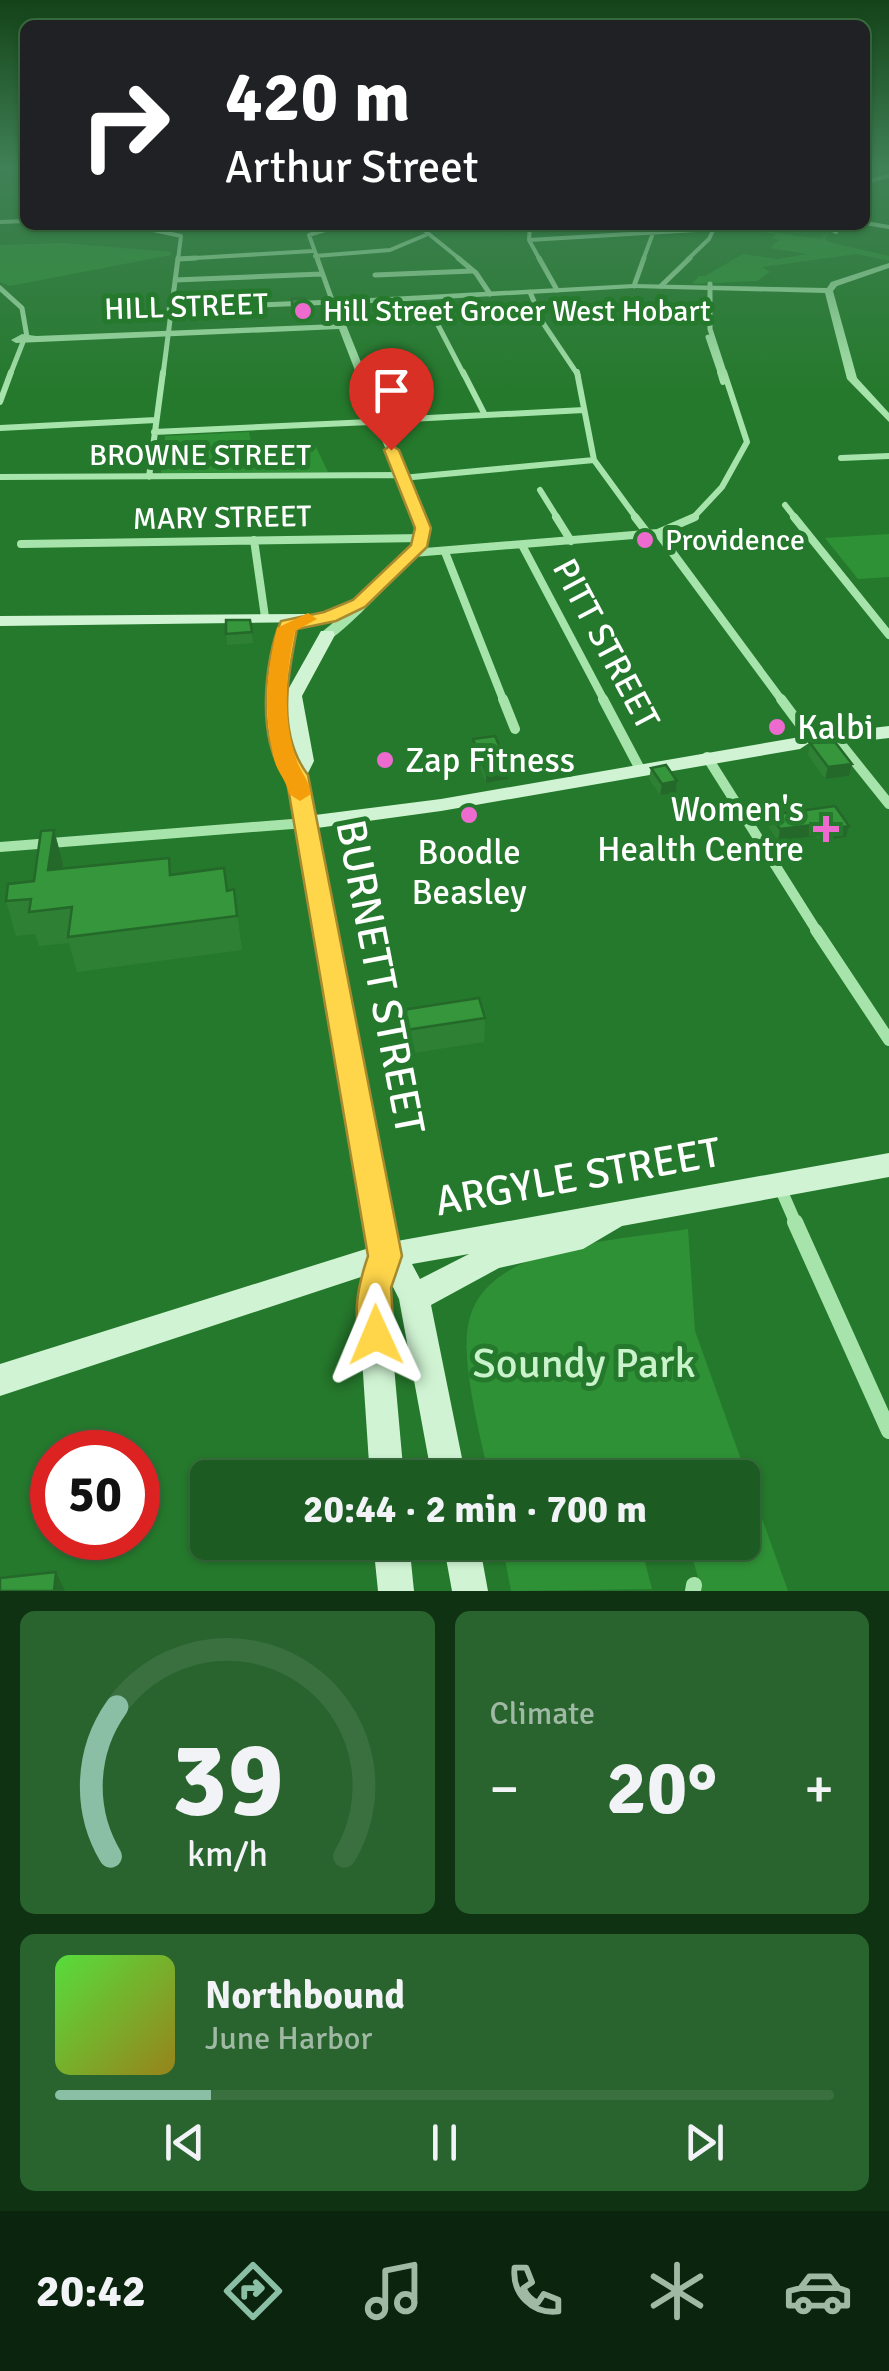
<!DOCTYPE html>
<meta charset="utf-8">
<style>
:root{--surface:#1c5b21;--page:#29642e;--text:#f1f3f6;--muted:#a0b9a5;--line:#3a703f;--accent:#8abfa5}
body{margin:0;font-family:Signika,sans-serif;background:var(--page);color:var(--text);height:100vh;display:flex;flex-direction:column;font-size:38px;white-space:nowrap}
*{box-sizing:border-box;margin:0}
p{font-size:32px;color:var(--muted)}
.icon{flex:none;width:55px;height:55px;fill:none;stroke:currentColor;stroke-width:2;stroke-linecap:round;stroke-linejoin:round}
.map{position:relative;height:1591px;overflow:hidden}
.drawer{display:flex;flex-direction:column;gap:20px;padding:20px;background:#0f3212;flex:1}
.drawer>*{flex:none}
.banner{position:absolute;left:20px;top:20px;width:850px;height:210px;border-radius:15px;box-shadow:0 2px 8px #0004,0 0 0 2px var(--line);background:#202124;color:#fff;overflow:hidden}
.speed{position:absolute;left:30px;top:1430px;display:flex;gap:20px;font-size:50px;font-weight:700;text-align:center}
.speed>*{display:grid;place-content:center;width:130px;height:130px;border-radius:50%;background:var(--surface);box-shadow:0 2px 8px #0004,0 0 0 2px var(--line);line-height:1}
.speed .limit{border:15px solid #d22;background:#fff;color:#111}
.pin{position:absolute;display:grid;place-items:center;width:85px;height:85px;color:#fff;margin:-102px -42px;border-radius:50% 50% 50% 0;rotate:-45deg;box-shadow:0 0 10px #0007}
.pin .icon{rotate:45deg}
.me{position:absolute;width:110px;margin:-55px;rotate:359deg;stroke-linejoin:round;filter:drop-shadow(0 0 8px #0008)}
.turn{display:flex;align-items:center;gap:35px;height:210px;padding:0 40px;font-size:45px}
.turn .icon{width:130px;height:130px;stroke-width:2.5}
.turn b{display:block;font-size:70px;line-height:85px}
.big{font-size:75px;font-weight:700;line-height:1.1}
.drawer .tile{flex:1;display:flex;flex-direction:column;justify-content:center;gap:15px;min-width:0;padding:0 35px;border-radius:15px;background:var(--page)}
.drawer .dial{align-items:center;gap:0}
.dial svg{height:260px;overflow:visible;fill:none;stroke:var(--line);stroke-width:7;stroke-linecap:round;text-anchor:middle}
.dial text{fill:var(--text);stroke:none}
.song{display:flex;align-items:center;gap:30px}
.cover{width:120px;height:120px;border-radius:15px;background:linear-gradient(135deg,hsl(110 70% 55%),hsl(50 70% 35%))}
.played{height:10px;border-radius:5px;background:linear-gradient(90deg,var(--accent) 20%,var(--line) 20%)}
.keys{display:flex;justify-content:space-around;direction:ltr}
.heat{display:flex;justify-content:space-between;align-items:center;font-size:55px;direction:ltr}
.drawer .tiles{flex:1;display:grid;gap:20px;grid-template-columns:1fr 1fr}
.tile:last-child{grid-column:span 2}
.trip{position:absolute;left:190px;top:1460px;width:570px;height:100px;border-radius:15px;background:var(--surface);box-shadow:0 2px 8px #0004,0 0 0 2px var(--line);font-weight:700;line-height:100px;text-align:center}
.tabs{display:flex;height:160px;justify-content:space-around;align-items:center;background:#0b240d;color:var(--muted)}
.tabs .icon{width:70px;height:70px}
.tabs .on{color:var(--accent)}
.tabs b{font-size:45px;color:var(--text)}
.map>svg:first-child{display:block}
</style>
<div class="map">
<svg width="889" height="1591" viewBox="0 0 889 1591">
<rect width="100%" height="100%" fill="#25792c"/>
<path fill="#2f9136" d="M 722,225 L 821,239 L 829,232 L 825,239 L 829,242 L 889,256 L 889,261 L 857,254 L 762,267 L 770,272 L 757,281 L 692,284 L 699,276 L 705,276 L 743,254 L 778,259 L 807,254 L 770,248 L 779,240 L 772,238 L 776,234 Z
M 63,243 L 171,252 L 171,255 L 10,286 L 0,282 L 0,245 Z
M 249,432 L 251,442 L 314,443 L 328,472 L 161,473 L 165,436 Z
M 889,534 L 889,577 L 858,579 L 825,538 Z
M 688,1229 L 695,1331 L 788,1591 L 702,1591 L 688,1543 L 742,1542 L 742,1478 L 668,1477 L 664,1465 L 622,1472 L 623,1477 L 489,1477 C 481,1437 458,1356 470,1317 C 491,1243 625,1240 688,1229 Z
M 502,1543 L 640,1543 L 652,1589 L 511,1591 Z"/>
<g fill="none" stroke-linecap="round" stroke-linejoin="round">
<path stroke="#a7e4ab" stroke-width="4" d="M 865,182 L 889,176
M 0,222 L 25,221
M 865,223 L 889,227
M 130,225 L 181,236 L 178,260
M 530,225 L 529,240 L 540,260
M 825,225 L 836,232
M 419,226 L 461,260
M 529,240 L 713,229
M 315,256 L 390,250 L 428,234
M 178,259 L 313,251
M 318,260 L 309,235 L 341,225
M 643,260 L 656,225
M 687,260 L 709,239 L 715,226"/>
<path stroke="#a7e4ab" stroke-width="5" d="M 317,258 L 333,303
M 458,258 L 476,273 L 490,294
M 539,258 L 557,290
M 178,259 L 196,258
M 375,275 L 472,271
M 175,280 L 321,274
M 710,284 L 710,329 L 725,375
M 634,286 L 644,258
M 661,286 L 690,258
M 0,288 L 22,308 L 27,337
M 530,292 L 543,323 L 578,375
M 169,309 L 333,302
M 438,325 L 464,375
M 708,337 L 721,375
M 10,375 L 23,342
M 163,375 L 178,258"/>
<path stroke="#a7e4ab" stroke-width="6" d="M 463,372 L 485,415
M 577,372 L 594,460 L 637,519
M 720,372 L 723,382
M 0,402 L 11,372
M 390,420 L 584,410
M 0,428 L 156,420
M 154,432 L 370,422
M 841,458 L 889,456
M 0,477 L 401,475
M 149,477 L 163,372
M 402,478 L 594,460
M 540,490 L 558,519
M 785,505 L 796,519
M 692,519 L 722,487 L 747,442 L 724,372"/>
<path stroke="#a7e4ab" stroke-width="8" d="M 556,517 L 571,541
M 635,517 L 648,534
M 794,517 L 889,635
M 658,533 L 783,702
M 254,540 L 265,617
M 21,544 L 423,538
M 522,545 L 605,702
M 445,552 L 504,702
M 413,553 L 658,533 L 695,517"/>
<path stroke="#a7e4ab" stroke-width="10" d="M 503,699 L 515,729
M 603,699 L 640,769
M 781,699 L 807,734
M 836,738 L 889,804
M 707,757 L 818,933
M 0,847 L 305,823"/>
<path stroke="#a7e4ab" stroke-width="12" d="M 816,930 L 889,1040
M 779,1185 L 796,1224"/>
<path stroke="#a7e4ab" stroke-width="16" d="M 795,1222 L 889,1431
M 693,1591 L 694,1585"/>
<path fill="#a7e4ab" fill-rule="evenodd" d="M 889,263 L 889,268 L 837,286 L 833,291 L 857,378 L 889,413 L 889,422 L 847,379 L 825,293 L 634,288 L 338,305 L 383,417 L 378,420 L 373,417 L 339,329 L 16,343 L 11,340 L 22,334 L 36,336 L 337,324 L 329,303 L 333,300 L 634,284 L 827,288 L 831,282 Z
M 381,422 L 386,425 L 425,517 L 429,538 C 420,553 344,634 331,638 C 328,638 326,637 323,637 L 323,631 L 344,614 L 314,623 L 309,622 L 309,616 L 352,604 L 408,550 L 417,538 L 413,517 L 376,425 Z"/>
<path fill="#d0f4d3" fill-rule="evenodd" d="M 309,614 L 317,619 L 315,622 L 0,626 L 0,616 Z
M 285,629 L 293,634 L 285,695 L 321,631 L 333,631 L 335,635 L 302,696 L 314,761 L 307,775 L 315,815 L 441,799 L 800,737 L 809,743 L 800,749 L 441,811 L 317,828 L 397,1241 L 889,1153 L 889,1177 L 622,1226 L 583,1249 L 499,1268 L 431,1305 L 466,1478 L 432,1478 L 399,1299 L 392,1285 L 388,1299 L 404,1478 L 370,1478 L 358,1299 L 364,1276 L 0,1396 L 0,1364 L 369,1248 L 287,775 C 257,733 265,681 277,634 ZM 284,699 L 293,752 L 286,727 ZM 469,1254 L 420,1279 L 412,1264 Z
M 889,726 L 889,738 L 821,746 L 812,740 L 821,734 Z
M 373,1542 L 409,1542 L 414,1591 L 378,1591 Z
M 443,1542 L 479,1542 L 488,1591 L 452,1591 Z"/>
</g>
<path fill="#2e8134" d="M 305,298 L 307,316 L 293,316 L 292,299 Z
M 250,620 L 253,643 L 227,645 L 226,634 Z
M 473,739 L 509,768 L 508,779 L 486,783 L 473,750 Z
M 810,743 L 849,776 L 825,779 L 808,755 Z
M 651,768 L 677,781 L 676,793 L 660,795 L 649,779 Z
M 770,815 L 849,826 L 846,837 L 820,841 L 816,836 L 778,841 L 768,826 Z
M 54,830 L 63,864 L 62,869 L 172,874 L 227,891 L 234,889 L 242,950 L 77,972 L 69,943 L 39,946 L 35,934 L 16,936 L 6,901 L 34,881 Z
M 402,1010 L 485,1018 L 484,1042 L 407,1054 L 403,1034 Z"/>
<path fill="#25692a" d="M 852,764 L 849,776 L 825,779 L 828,767 Z
M 509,768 L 508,779 L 486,783 L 486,771 Z
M 677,781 L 676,793 L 660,795 L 662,784 Z
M 819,824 L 816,836 L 778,841 L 780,829 Z
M 849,826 L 846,837 L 820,841 L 823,830 Z
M 54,830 L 63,864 L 57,905 L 48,870 Z
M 56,1572 L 65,1591 L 54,1591 Z"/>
<path fill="#35963c" stroke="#25692a" stroke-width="2.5" d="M 305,298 L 306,304 L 292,305 L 292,299 Z
M 226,620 L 250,620 L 252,632 L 226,634 Z
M 495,736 L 509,768 L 486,771 L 473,739 Z
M 835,742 L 852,764 L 828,767 L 810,743 Z
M 666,765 L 677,781 L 662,784 L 651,768 Z
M 835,806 L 849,826 L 823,830 L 819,824 L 780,829 L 770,815 Z
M 54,830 L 48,870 L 169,858 L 170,875 L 224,868 L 227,891 L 234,889 L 237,916 L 68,937 L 72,907 L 29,912 L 31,899 L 6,901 L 8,884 L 34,881 L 41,831 Z
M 479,998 L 485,1018 L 406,1030 L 402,1010 Z
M 56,1572 L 54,1591 L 0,1591 L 0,1578 Z"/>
<linearGradient id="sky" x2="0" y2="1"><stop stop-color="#144318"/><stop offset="0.43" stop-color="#408156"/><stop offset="1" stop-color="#408156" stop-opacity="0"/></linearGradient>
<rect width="889" height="391" fill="url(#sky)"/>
<path fill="#ffd54a" stroke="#a68a30" stroke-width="2.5" d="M 391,445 L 399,450 L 431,528 L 427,547 L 365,607 L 336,621 L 297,629 C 288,677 276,733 308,775 L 402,1256 L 391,1288 L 394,1335 L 389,1347 L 376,1352 L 363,1347 C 351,1317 358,1285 368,1256 L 286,776 C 256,745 264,658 281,621 L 324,612 L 353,600 L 411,545 L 415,528 L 384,450 Z"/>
<path fill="#f59e0b" d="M 308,613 L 317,619 L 295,631 C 286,672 282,717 296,758 C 300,772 308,777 311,794 L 300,801 L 289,794 C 286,779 277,772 274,759 C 263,711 266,675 277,628 Z"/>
<g fill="#ed6bcf" stroke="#25792c" stroke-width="4">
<circle cx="303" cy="311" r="10"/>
<circle cx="645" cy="540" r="10"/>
<circle cx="777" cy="727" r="10"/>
<circle cx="385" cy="760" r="10"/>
<circle cx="469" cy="815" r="10"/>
<path d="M821 814h10v10h10v10h-10v10h-10v-10h-10v-10h10z"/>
</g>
<g text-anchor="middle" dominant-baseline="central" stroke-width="10" stroke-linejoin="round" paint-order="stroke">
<g font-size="30" fill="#fff" stroke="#25792c">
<text transform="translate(186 307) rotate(-2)">HILL STREET</text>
<text x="200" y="455">BROWNE STREET</text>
<text transform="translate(222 518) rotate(-1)">MARY STREET</text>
</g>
<g font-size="30" fill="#fff" stroke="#25792c" text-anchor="start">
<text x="323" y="311">Hill Street Grocer West Hobart</text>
<text x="665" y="540">Providence</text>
</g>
<g font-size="35" fill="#fff" stroke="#25792c">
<text transform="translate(606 644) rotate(62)">PITT STREET</text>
</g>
<g font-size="35" fill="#fff" stroke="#25792c" text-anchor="start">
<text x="797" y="727">Kalbi</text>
<text x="405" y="760">Zap Fitness</text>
<text x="804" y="809" text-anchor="end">Women's<tspan x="804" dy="40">Health Centre</tspan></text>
<text x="469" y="852" text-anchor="middle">Boodle<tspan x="469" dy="40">Beasley</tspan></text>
</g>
<g font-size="42" fill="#fff" stroke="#25792c">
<text transform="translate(380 977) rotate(79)">BURNETT STREET</text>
<text transform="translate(578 1177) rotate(-10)">ARGYLE STREET</text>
</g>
<g font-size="42" fill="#caf3cc" stroke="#25792c">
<text x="584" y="1363">Soundy Park</text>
</g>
</g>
</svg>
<div class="speed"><div class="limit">50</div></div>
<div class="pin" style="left:391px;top:450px;background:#d93025"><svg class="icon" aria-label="arrive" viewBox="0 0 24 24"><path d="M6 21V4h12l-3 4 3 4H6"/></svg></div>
<svg class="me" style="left:376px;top:1335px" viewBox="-20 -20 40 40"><path d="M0-17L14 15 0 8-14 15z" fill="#ffd54a" stroke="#fff" stroke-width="4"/></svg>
<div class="trip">20:44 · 2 min · 700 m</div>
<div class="banner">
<div class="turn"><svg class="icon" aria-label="right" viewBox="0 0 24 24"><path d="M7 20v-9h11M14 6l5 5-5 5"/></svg><div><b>420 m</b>Arthur Street</div></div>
</div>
</div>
<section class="drawer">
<div class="tiles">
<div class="tile dial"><svg viewBox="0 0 100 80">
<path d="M14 69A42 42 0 1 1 86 69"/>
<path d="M14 69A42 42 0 0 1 16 23" stroke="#8abfa5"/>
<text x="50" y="56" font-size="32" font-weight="700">39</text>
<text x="50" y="72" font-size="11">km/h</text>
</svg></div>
<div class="tile"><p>Climate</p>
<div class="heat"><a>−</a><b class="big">20°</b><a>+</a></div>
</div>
<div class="tile">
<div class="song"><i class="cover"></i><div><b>Northbound</b><p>June Harbor</p></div></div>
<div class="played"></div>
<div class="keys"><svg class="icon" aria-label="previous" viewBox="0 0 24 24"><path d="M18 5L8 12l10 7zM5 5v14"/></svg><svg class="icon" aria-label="pause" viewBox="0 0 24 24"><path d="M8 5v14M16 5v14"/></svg><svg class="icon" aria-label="next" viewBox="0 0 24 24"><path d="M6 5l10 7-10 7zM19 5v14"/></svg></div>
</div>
</div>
</section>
<nav class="tabs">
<b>20:42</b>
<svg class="icon on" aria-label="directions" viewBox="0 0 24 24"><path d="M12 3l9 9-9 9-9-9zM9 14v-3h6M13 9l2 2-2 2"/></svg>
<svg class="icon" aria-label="music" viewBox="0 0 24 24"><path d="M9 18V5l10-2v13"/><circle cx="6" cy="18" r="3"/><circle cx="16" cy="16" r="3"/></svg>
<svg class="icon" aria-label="phone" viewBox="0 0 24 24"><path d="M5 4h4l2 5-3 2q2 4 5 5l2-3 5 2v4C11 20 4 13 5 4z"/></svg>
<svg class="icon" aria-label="climate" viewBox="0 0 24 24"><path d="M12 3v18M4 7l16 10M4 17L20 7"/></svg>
<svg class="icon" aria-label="car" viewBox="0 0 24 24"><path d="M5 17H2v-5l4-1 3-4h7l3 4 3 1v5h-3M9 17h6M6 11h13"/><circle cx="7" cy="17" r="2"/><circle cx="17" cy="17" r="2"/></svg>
</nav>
